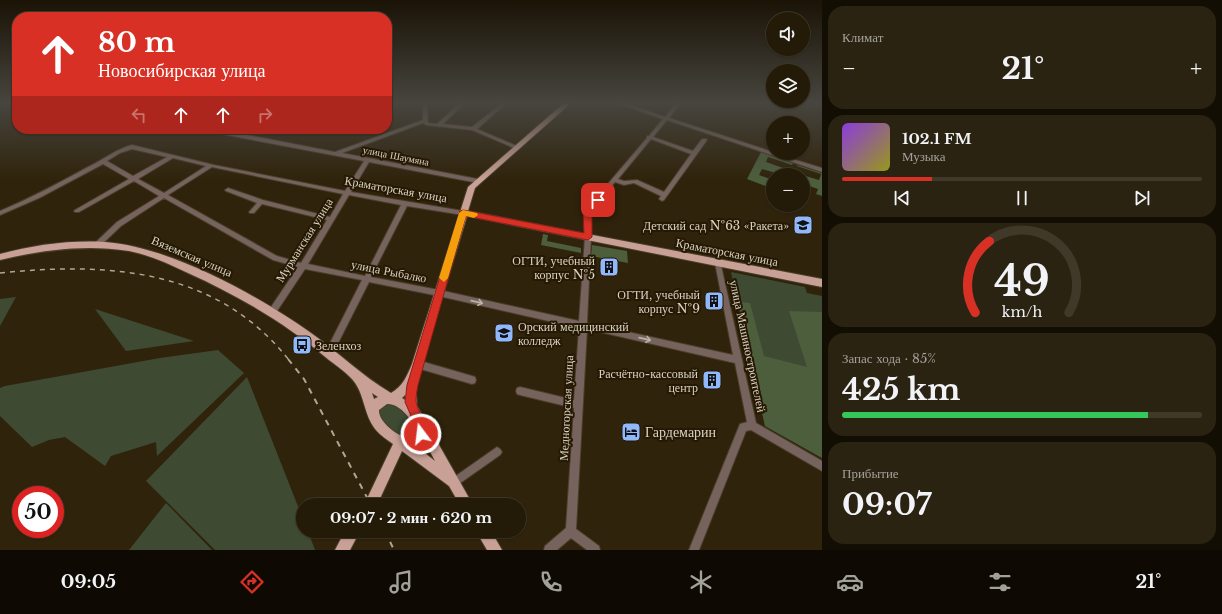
<!DOCTYPE html>
<html lang="ru">
<meta charset="utf-8">
<style>
:root{--surface:#231a08;--page:#2b2312;--text:#f1f3f6;--muted:#a3a19c;--line:#403829;--accent:#d93025}
body{margin:0;font-family:"Libre Baskerville",serif;background:var(--page);color:var(--text);height:100vh;display:flex;flex-direction:column;font-size:15px;white-space:nowrap}
*{box-sizing:border-box;margin:0}
p{font-size:13px;color:var(--muted)}
.icon{flex:none;width:22px;height:22px;fill:none;stroke:currentColor;stroke-width:2;stroke-linecap:round;stroke-linejoin:round}
.map{position:relative;flex:1;overflow:hidden}
.sheet{display:flex;flex-direction:column;gap:6px;padding:6px;background:#130e04;width:400px}
.sheet>*{flex:none}
.guide{position:absolute;left:12px;top:12px;width:380px;height:122px;border-radius:16px;box-shadow:0 1px 3px #0004,0 0 0 1px var(--line);background:#d93025;color:#fff;overflow:hidden}
.controls{position:absolute;left:766px;top:12px;display:grid;gap:8px}
.controls a{display:grid;place-items:center;width:44px;height:44px;border-radius:50%;background:var(--surface);box-shadow:0 1px 3px #0004,0 0 0 1px var(--line);font-size:20px}
.speed{position:absolute;left:12px;top:486px;display:flex;gap:8px;font-size:20px;font-weight:700;text-align:center}
.speed>*{display:grid;place-content:center;width:52px;height:52px;border-radius:50%;background:var(--surface);box-shadow:0 1px 3px #0004,0 0 0 1px var(--line);line-height:1}
.speed .limit{border:6px solid #d22;background:#fff;color:#111}
.pin{position:absolute;display:grid;place-items:center;width:34px;height:34px;color:#fff;margin:-17px;border-radius:8px;box-shadow:0 2px 6px #0006}
.me{position:absolute;width:44px;margin:-22px;rotate:345deg;stroke-linejoin:round;filter:drop-shadow(0 0 3px #0008)}
.turn{display:flex;align-items:center;gap:14px;height:84px;padding:0 20px;font-size:18px}
.turn .icon{width:52px;height:52px;stroke-width:2.5}
.turn b{display:block;font-size:28px;line-height:34px}
.lanes{display:flex;align-items:center;height:38px;padding:0 20px;background:#0003;justify-content:center;gap:20px;direction:ltr}
.lanes .off{opacity:.35}
.big{font-size:30px;font-weight:700;line-height:1.1}
.sheet .card{flex:1;display:flex;flex-direction:column;justify-content:center;gap:6px;min-width:0;padding:0 14px;border-radius:16px;background:var(--page)}
.sheet .dial{align-items:center;gap:0}
.dial svg{height:104px;overflow:visible;fill:none;stroke:var(--line);stroke-width:7;stroke-linecap:round;text-anchor:middle}
.dial text{fill:var(--text);stroke:none}
.song{display:flex;align-items:center;gap:12px}
.cover{width:48px;height:48px;border-radius:6px;background:linear-gradient(135deg,hsl(270 70% 55%),hsl(60 70% 35%))}
.played{height:4px;border-radius:2px;background:linear-gradient(90deg,var(--accent) 25%,var(--line) 25%)}
.keys{display:flex;justify-content:space-around;direction:ltr}
.heat{display:flex;justify-content:space-between;align-items:center;font-size:22px;direction:ltr}
.charge{height:6px;border-radius:3px;background:linear-gradient(90deg,#34c759 85%,var(--line) 0)}
.trip{position:absolute;left:296px;top:498px;width:230px;height:40px;border-radius:20px;background:var(--surface);box-shadow:0 1px 3px #0004,0 0 0 1px var(--line);font-weight:700;line-height:40px;text-align:center}
.tabs{display:flex;height:64px;justify-content:space-around;align-items:center;background:#0e0a03;color:var(--muted)}
.tabs .icon{width:28px;height:28px}
.tabs .on{color:var(--accent)}
.tabs b{font-size:18px;color:var(--text)}
main{display:flex;flex:1;min-height:0}
.map>svg:first-child{display:block}
</style>
<main>
<div class="map">
<svg width="822" height="550" viewBox="0 0 822 550">
<rect width="100%" height="100%" fill="#2f230b"/>
<path fill="#3e4b32" d="M 731,272 L 805,287 L 807,293 L 822,296 L 822,458 L 765,426 Z
M 16,297 L 0,326 L 0,299 Z
M 95,309 L 194,341 L 126,351 Z
M 218,350 L 244,373 L 157,456 L 156,442 L 111,456 L 105,466 L 65,437 L 49,440 L 32,447 L 0,416 L 0,388 L 5,386 L 160,358 Z
M 247,377 L 303,519 L 303,531 L 308,531 L 315,550 L 215,550 L 146,481 Z
M 383,403 L 397,405 L 416,424 L 415,437 L 404,440 L 381,421 L 377,412 Z
M 166,503 L 212,550 L 129,550 Z"/>
<path fill="#4c5e3c" d="M 761,152 L 793,163 L 792,165 L 768,157 L 766,162 L 786,169 L 783,175 L 762,169 L 759,175 L 773,180 L 771,188 L 747,179 Z
M 797,165 L 822,173 L 822,196 L 816,194 L 818,189 L 803,184 L 803,175 L 799,175 L 799,174 L 819,180 L 821,174 L 797,166 Z
M 543,234 L 548,235 L 547,241 L 581,248 L 581,253 L 541,245 Z
M 592,245 L 627,251 L 628,263 L 591,256 Z
M 738,302 L 750,303 L 764,356 L 807,367 L 789,311 L 822,312 L 822,458 L 765,426 Z"/>
<g fill="none" stroke-linecap="round" stroke-linejoin="round">
<g stroke="#4a3f29" stroke-width="2">
<path id="minor" d="M 393,103 L 401,103 L 387,108 L 387,105 Z
M 423,103 L 427,103 L 428,123 L 437,124 L 460,103 L 465,103 L 443,124 L 472,127 L 502,103 L 507,103 L 477,129 L 519,147 L 518,148 L 514,148 L 472,130 L 426,125 L 423,123 L 342,153 L 478,179 L 481,181 L 478,183 L 369,162 L 351,192 L 463,211 L 466,213 L 463,215 L 407,206 L 371,277 L 439,290 L 579,321 L 585,237 L 584,212 L 647,138 L 647,136 L 649,136 L 663,119 L 617,103 L 625,103 L 665,117 L 676,103 L 681,103 L 669,118 L 773,152 L 773,153 L 822,168 L 822,172 L 667,120 L 653,137 L 693,151 L 702,139 L 706,139 L 707,140 L 664,200 L 662,201 L 659,199 L 661,196 L 634,183 L 624,185 L 615,182 L 590,212 L 591,237 L 587,323 L 733,355 L 715,263 L 718,260 L 720,261 L 756,423 L 822,461 L 822,471 L 751,430 L 746,431 L 699,550 L 689,550 L 740,424 L 747,422 L 735,363 L 587,329 L 576,529 L 599,546 L 600,550 L 587,550 L 571,538 L 557,550 L 544,550 L 545,546 L 566,528 L 574,408 L 520,395 L 517,394 L 516,391 L 517,388 L 520,387 L 574,400 L 579,328 L 439,296 L 369,282 L 332,355 L 329,356 L 326,355 L 325,353 L 362,280 L 305,269 L 275,314 L 272,315 L 269,314 L 268,312 L 269,310 L 298,267 L 273,260 L 164,198 L 121,226 L 99,247 L 95,247 L 94,245 L 95,243 L 117,222 L 159,196 L 134,181 L 79,212 L 75,212 L 74,211 L 75,210 L 129,179 L 103,164 L 39,198 L 0,215 L 0,211 C 31,198 59,183 88,167 C 103,160 116,149 132,145 L 214,165 L 345,191 L 364,161 L 216,133 L 213,131 L 216,129 L 335,152 L 423,120 ZM 651,139 L 691,154 L 664,192 L 637,180 L 624,181 L 618,179 ZM 132,149 L 167,157 L 133,176 L 107,161 L 120,153 ZM 173,158 L 206,166 L 164,193 L 138,179 ZM 212,167 L 343,194 L 330,217 L 263,200 L 228,188 L 225,190 L 226,191 L 257,203 L 250,211 L 249,212 L 250,213 L 254,213 L 262,204 L 327,220 L 301,263 L 277,256 L 168,195 ZM 349,195 L 401,205 L 365,276 L 308,264 Z
M 417,360 L 472,376 L 475,377 L 476,380 L 475,383 L 472,384 L 417,368 L 414,367 L 413,364 L 414,361 Z
M 497,447 L 500,449 L 502,452 L 500,455 L 456,486 L 453,488 L 450,486 L 448,483 L 450,480 Z"/>
</g>
<g stroke="#4a3f29" stroke-width="2">
<path id="major" d="M 564,103 L 571,103 L 475,188 L 468,211 L 822,279 L 822,287 L 467,216 L 422,364 L 416,391 L 417,406 L 473,505 L 460,505 L 449,486 L 402,451 L 377,505 L 364,505 L 393,444 C 386,439 377,433 373,426 C 363,411 364,390 350,377 C 344,371 336,365 329,360 C 287,324 239,296 188,273 C 169,264 150,255 129,251 C 85,244 42,250 0,260 L 0,254 C 34,245 69,240 105,242 C 171,247 257,295 311,333 C 338,352 362,376 391,393 C 403,386 407,376 412,364 L 468,187 ZM 372,393 L 378,397 L 374,399 ZM 405,395 L 405,400 L 402,398 ZM 387,404 C 399,403 414,420 415,433 L 410,438 C 399,438 378,422 379,410 ZM 424,440 L 435,461 L 417,447 Z
M 345,531 L 360,531 L 350,550 L 335,550 Z
M 476,531 L 491,531 L 502,550 L 487,550 Z"/>
</g>
<use href="#minor" fill="#76635e" fill-rule="evenodd"/>
<use href="#major" fill="#c8a096" fill-rule="evenodd"/>
<path stroke="#afa696" stroke-width="1.5" stroke-dasharray="5 5" stroke-linecap="butt" d="M 0,273 C 108,262 216,268 289,360"/>
<path stroke="#afa696" stroke-width="2" stroke-dasharray="6 6" stroke-linecap="butt" d="M 288,359 L 304,379 L 371,505
M 385,531 L 394,550"/>
</g>
<defs><path id="oneway-shaft" d="M-6 0H5M1.5-3L5.5 0L1.5 3" fill="none" stroke-width="1.6" stroke-linecap="round" stroke-linejoin="round"/></defs>
<g stroke="#bcb1a5">
<use href="#oneway-shaft" transform="translate(477 302) rotate(13)"/>
<use href="#oneway-shaft" transform="translate(645 339) rotate(13)"/>
</g>
<linearGradient id="sky" x2="0" y2="1"><stop stop-color="#1a1306"/><stop offset="0.57" stop-color="#47453f"/><stop offset="1" stop-color="#47453f" stop-opacity="0"/></linearGradient>
<rect width="822" height="180" fill="url(#sky)"/>
<path fill="#d93025" stroke="#8d1f18" d="M 598,198 L 602,200 L 592,213 L 592,237 L 588,240 L 466,216 L 418,385 C 417,390 416,396 416,401 C 418,415 431,424 425,438 L 421,440 L 416,438 L 415,425 L 405,402 L 407,385 L 460,211 L 463,210 L 584,233 L 583,212 L 595,199 Z"/>
<path fill="#f59e0b" d="M 463,210 L 477,213 L 478,215 L 474,218 L 466,216 L 448,278 L 444,282 L 439,278 L 459,213 Z"/>
<defs>
<g id="school-square" transform="scale(1)"><rect x="-9" y="-9" width="18" height="18" rx="4" fill="#90b8fd" stroke="#251903"/><path d="M0-5L7-2L0 1L-7-2ZM-4 1L0 2.5L4 1V4Q0 6-4 4Z" fill="#111"/></g>
<g id="building-square" transform="scale(1)"><rect x="-9" y="-9" width="18" height="18" rx="4" fill="#90b8fd" stroke="#251903"/><path d="M-4-6H4V6H1V3H-1V6H-4ZM-2.5-4.3h1.7v1.8h-1.7ZM.8-4.3h1.7v1.8H.8ZM-2.5-1h1.7V.8h-1.7ZM.8-1h1.7V.8H.8Z" fill="#111"/></g>
<g id="university-square" transform="scale(1)"><rect x="-9" y="-9" width="18" height="18" rx="4" fill="#90b8fd" stroke="#251903"/><path d="M0-5L7-2L0 1L-7-2ZM-4 1L0 2.5L4 1V4Q0 6-4 4Z" fill="#111"/></g>
<g id="bus-square" transform="scale(1)"><rect x="-9" y="-9" width="18" height="18" rx="4" fill="#90b8fd" stroke="#251903"/><path d="M-5-6H5V4H4V6H2V4H-2V6H-4V4H-5ZM-3.5-4V0h7V-4ZM-3.5 1.2v1.5H-2V1.2ZM2 1.2v1.5H3.5V1.2Z" fill="#111"/></g>
<g id="hotel-square" transform="scale(1)"><rect x="-9" y="-9" width="18" height="18" rx="4" fill="#90b8fd" stroke="#251903"/><path d="M-6-4.5h1.5V1H6V5H4.5V3h-9V5H-6ZM-4 0a1.8 1.8 0 1 1 3.6 0ZM.5 0V-2.5h3Q6-2.5 6 0Z" fill="#111"/></g>
</defs>
<g fill-rule="evenodd">
<use href="#school-square" x="803" y="225"/>
<use href="#building-square" x="609" y="267"/>
<use href="#building-square" x="714" y="301"/>
<use href="#university-square" x="504" y="333"/>
<use href="#bus-square" x="302" y="345"/>
<use href="#building-square" x="712" y="380"/>
<use href="#hotel-square" x="631" y="432"/>
</g>
<g text-anchor="middle" dominant-baseline="central" stroke-width="4" stroke-linejoin="round" paint-order="stroke">
<g font-size="10" fill="#dad2c4" stroke="#251903">
<text transform="translate(396 156) rotate(11)">улица Шаумяна</text>
</g>
<g font-size="12" fill="#dad2c4" stroke="#251903">
<text transform="translate(396 189) rotate(10)">Краматорская улица</text>
<text transform="translate(304 240) rotate(-58)">Мурманская улица</text>
<text transform="translate(727 252) rotate(11)">Краматорская улица</text>
<text transform="translate(192 256) rotate(23)">Вяземская улица</text>
<text transform="translate(389 271) rotate(11)">улица Рыбалко</text>
<text transform="translate(748 346) rotate(78)">улица Машиностроителей</text>
<text transform="translate(566 408) rotate(-87)">Медногорская улица</text>
</g>
<g font-size="12" fill="#dad2c4" stroke="#251903" text-anchor="end">
<text x="789" y="225">Детский сад №63 «Ракета»</text>
<text x="595" y="260">ОГТИ, учебный<tspan x="595" dy="14">корпус №5</tspan></text>
<text x="700" y="294">ОГТИ, учебный<tspan x="700" dy="14">корпус №9</tspan></text>
<text x="518" y="326" text-anchor="start">Орский медицинский<tspan x="518" dy="14">колледж</tspan></text>
<text x="316" y="345" text-anchor="start">Зеленхоз</text>
<text x="698" y="373">Расчётно-кассовый<tspan x="698" dy="14">центр</tspan></text>
</g>
<g font-size="14" fill="#dad2c4" stroke="#251903" text-anchor="start">
<text x="645" y="432">Гардемарин</text>
</g>
</g>
</svg>
<div class="controls">
<a><svg class="icon" aria-label="sound" viewBox="0 0 24 24"><path d="M4 9h4l5-4v14l-5-4H4zM17 9q2 3 0 6"/></svg></a>
<a><svg class="icon" aria-label="layers" viewBox="0 0 24 24"><path d="M12 4l9 5-9 5-9-5zM3 14l9 5 9-5"/></svg></a>
<a>+</a>
<a>−</a>
</div>
<div class="speed"><div class="limit">50</div></div>
<div class="pin" style="left:598px;top:200px;background:#d93025"><svg class="icon" aria-label="arrive" viewBox="0 0 24 24"><path d="M6 21V4h12l-3 4 3 4H6"/></svg></div>
<svg class="me" style="left:421px;top:434px" viewBox="-20 -20 40 40"><circle r="17" fill="#d93025" stroke="#fff" stroke-width="3"/><path d="M0-11L8 9 0 5-8 9z" fill="#fff"/></svg>
<div class="trip">09:07 · 2 мин · 620 m</div>
<div class="guide">
<div class="turn"><svg class="icon" aria-label="ahead" viewBox="0 0 24 24"><path d="M12 20V5M6 11l6-6 6 6"/></svg><div><b>80 m</b>Новосибирская улица</div></div>
<div class="lanes"><svg class="icon off" aria-label="left" viewBox="0 0 24 24"><path d="M17 20v-9H6M10 6l-5 5 5 5"/></svg><svg class="icon" aria-label="ahead" viewBox="0 0 24 24"><path d="M12 20V5M6 11l6-6 6 6"/></svg><svg class="icon" aria-label="ahead" viewBox="0 0 24 24"><path d="M12 20V5M6 11l6-6 6 6"/></svg><svg class="icon off" aria-label="right" viewBox="0 0 24 24"><path d="M7 20v-9h11M14 6l5 5-5 5"/></svg></div>
</div>
</div>
<section class="sheet">
<div class="card"><p>Климат</p>
<div class="heat"><a>−</a><b class="big">21°</b><a>+</a></div>
</div>
<div class="card">
<div class="song"><i class="cover"></i><div><b>102.1 FM</b><p>Музыка</p></div></div>
<div class="played"></div>
<div class="keys"><svg class="icon" aria-label="previous" viewBox="0 0 24 24"><path d="M18 5L8 12l10 7zM5 5v14"/></svg><svg class="icon" aria-label="pause" viewBox="0 0 24 24"><path d="M8 5v14M16 5v14"/></svg><svg class="icon" aria-label="next" viewBox="0 0 24 24"><path d="M6 5l10 7-10 7zM19 5v14"/></svg></div>
</div>
<div class="card dial"><svg viewBox="0 0 100 80">
<path d="M14 69A42 42 0 1 1 86 69"/>
<path d="M14 69A42 42 0 0 1 25 14" stroke="#d93025"/>
<text x="50" y="56" font-size="32" font-weight="700">49</text>
<text x="50" y="72" font-size="11">km/h</text>
</svg></div>
<div class="card"><p>Запас хода · 85%</p><b class="big">425 km</b><div class="charge"></div></div>
<div class="card"><p>Прибытие</p><b class="big">09:07</b></div>
</section>
</main>
<nav class="tabs">
<b>09:05</b>
<svg class="icon on" aria-label="directions" viewBox="0 0 24 24"><path d="M12 3l9 9-9 9-9-9zM9 14v-3h6M13 9l2 2-2 2"/></svg>
<svg class="icon" aria-label="music" viewBox="0 0 24 24"><path d="M9 18V5l10-2v13"/><circle cx="6" cy="18" r="3"/><circle cx="16" cy="16" r="3"/></svg>
<svg class="icon" aria-label="phone" viewBox="0 0 24 24"><path d="M5 4h4l2 5-3 2q2 4 5 5l2-3 5 2v4C11 20 4 13 5 4z"/></svg>
<svg class="icon" aria-label="climate" viewBox="0 0 24 24"><path d="M12 3v18M4 7l16 10M4 17L20 7"/></svg>
<svg class="icon" aria-label="car" viewBox="0 0 24 24"><path d="M5 17H2v-5l4-1 3-4h7l3 4 3 1v5h-3M9 17h6M6 11h13"/><circle cx="7" cy="17" r="2"/><circle cx="17" cy="17" r="2"/></svg>
<svg class="icon" aria-label="filters" viewBox="0 0 24 24"><path d="M4 7h16M4 17h16"/><circle cx="9" cy="7" r="2"/><circle cx="15" cy="17" r="2"/></svg>
<b>21°</b>
</nav>
